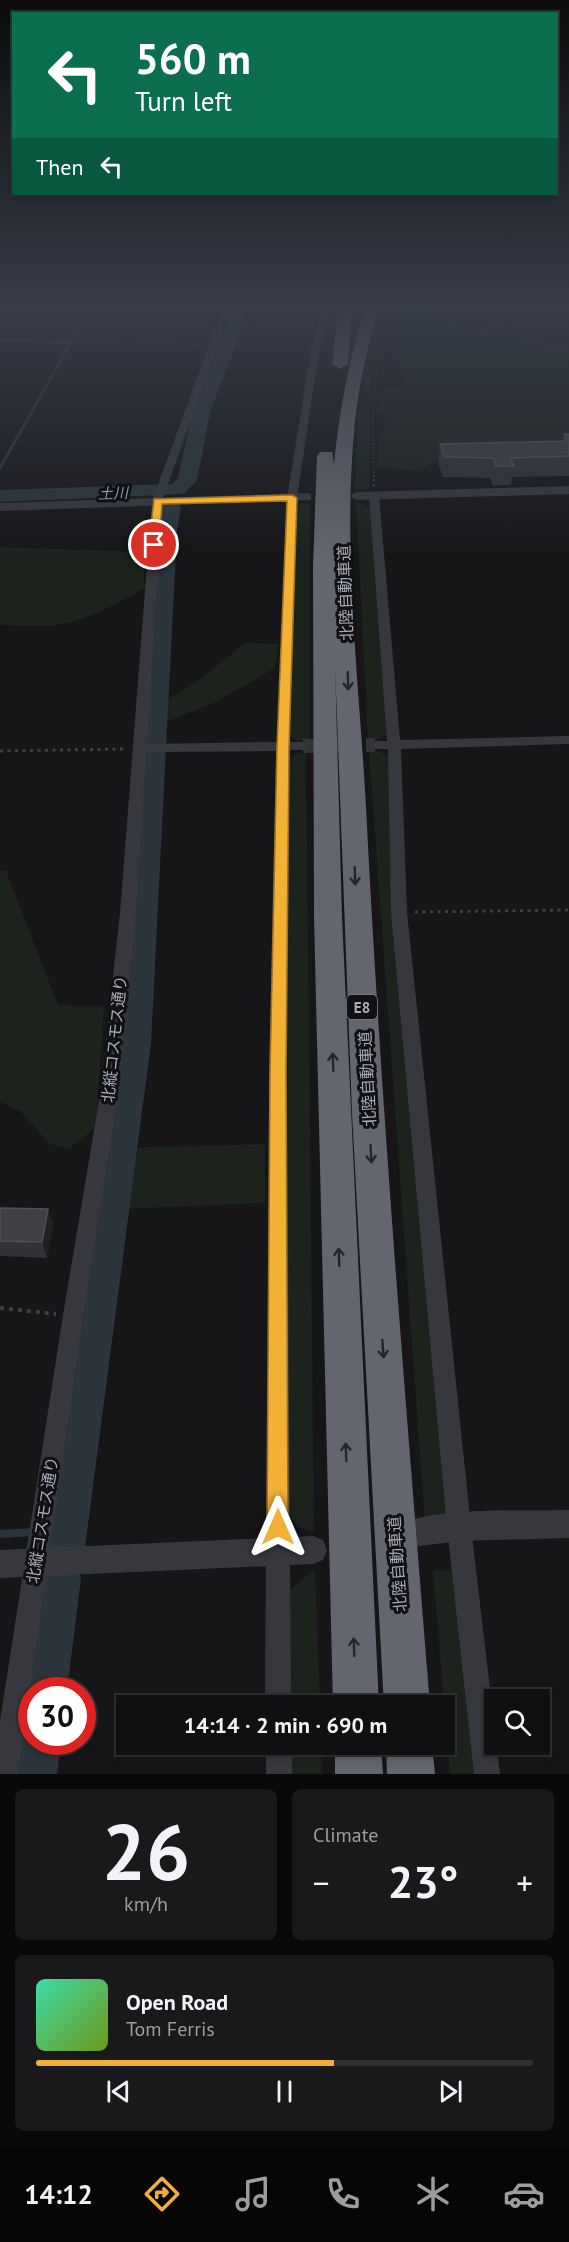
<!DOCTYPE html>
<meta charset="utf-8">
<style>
:root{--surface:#101012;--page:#19191b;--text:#f1f3f6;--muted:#9c9d9f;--line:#303032;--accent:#f2b134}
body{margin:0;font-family:"PT Sans","Noto Sans JP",sans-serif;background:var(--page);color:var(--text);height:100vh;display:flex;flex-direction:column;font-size:22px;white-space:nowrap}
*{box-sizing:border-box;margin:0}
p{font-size:20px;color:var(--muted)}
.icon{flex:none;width:33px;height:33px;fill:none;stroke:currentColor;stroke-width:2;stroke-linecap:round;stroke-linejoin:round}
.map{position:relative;height:1774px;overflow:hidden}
.drawer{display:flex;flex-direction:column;gap:15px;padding:15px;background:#09090a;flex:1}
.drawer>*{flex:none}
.top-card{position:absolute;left:12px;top:12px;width:546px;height:183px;border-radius:0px;box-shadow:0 3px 9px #0003,0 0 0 2px var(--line);background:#0b6e4f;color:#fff;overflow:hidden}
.fabs{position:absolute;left:484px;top:1689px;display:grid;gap:12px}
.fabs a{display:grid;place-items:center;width:66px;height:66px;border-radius:0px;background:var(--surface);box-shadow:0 3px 9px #0003,0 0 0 2px var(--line);font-size:30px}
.speed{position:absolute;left:18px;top:1677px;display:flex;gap:12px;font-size:30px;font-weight:700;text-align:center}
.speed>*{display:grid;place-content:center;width:78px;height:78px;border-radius:50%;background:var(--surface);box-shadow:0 3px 9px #0003,0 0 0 2px var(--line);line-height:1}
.speed .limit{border:9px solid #d22;background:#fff;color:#111}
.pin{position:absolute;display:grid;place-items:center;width:51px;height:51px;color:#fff;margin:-26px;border:3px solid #fff;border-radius:50%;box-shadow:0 2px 6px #0007}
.me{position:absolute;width:66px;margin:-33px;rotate:0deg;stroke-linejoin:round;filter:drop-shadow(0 0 4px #0008)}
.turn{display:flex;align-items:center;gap:21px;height:126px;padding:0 24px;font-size:27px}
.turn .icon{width:78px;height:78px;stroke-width:2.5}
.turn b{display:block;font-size:42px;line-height:51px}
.then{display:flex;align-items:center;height:57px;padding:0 24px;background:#0003;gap:12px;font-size:22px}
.big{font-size:45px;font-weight:700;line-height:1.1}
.drawer .card{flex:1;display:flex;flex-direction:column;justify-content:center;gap:9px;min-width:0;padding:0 21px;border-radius:9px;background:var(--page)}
.drawer .dial{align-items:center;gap:0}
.dial b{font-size:78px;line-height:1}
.song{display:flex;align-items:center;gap:18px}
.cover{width:72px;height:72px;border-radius:9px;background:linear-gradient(135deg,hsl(160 70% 55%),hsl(80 70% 35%))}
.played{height:6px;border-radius:3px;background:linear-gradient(90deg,var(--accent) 60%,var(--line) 60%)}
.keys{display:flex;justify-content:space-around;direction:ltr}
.heat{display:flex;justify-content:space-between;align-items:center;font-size:33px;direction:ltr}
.drawer .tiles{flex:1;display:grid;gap:15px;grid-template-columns:1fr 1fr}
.card:last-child{grid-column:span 2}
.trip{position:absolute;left:116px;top:1695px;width:339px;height:60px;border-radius:0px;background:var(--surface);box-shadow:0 3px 9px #0003,0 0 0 2px var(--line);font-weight:700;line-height:60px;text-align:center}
.menu{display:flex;height:96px;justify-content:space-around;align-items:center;background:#060607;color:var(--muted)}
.menu .icon{width:42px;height:42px}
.menu .current{color:var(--accent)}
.menu b{font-size:27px;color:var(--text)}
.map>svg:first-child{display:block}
</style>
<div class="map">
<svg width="569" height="1774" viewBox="0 0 569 1774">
<rect width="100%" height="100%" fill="#161618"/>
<path fill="#1c231d" d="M 389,310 L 396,310 L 386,326 L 372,377 L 369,489 L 355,490 C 357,429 358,365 389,310 Z
M 428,313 L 453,316 L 491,330 L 527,335 L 569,350 L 569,446 L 497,443 L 434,462 L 419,471 L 377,467 L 379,435 L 387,422 L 376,411 L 378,391 L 398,387 L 403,383 L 394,347 L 386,343 C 396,314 398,314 428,313 Z
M 356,501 L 371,508 L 387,735 L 378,740 L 368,740 Z
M 310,503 L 310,741 L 296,740 L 288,734 L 294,510 L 301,504 Z
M 0,547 L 144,552 L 144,588 C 117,604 88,620 57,625 C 39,627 18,625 0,625 Z
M 245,643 L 278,644 L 275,668 L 214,703 L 168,721 L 165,701 L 194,684 Z
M 369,751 L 379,751 L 390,758 L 449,1515 L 425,1524 Z
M 297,753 L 306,753 L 314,1531 L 298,1527 L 288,1513 L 288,761 Z
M 0,871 L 6,871 L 58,1005 L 104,1006 L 96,1127 L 69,1149 L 50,1144 L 20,1111 L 0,1102 Z
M 265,1144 L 265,1203 L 120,1209 L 126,1148 Z
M 315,1569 L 320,1705 L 289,1705 L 288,1592 Z
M 457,1569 L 490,1774 L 450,1774 L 433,1571 Z
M 289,1745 L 321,1745 L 322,1774 L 289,1774 Z"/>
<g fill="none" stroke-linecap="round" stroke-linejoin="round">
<path stroke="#2c353c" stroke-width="3" d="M 72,339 L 89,310
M 0,340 L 70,343
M 0,468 L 71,342"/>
<path stroke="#2c353c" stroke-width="8" d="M 47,1532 L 64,1531
M 0,1534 L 34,1532"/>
<path fill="#2c353c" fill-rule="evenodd" d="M 232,310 L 248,310 L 210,413 L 197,480 L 184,494 L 0,502 L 0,490 L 172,484 L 178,478 L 192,413 Z
M 171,501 L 178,503 L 181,507 L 177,531 L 151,1043 L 85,1547 L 79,1564 L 75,1565 L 81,1578 L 67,1690 L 32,1690 L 32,1711 L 24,1708 L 17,1690 L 33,1578 L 40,1561 L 44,1560 L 39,1547 L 117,1043 L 157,531 L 161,507 L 164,503 Z
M 32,1718 L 32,1742 L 61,1742 L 57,1774 L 5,1774 L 9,1742 L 17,1724 Z"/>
<path stroke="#333438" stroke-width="14" stroke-dasharray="14 7" stroke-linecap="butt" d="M 303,746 L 375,745"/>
<path stroke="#3d3f44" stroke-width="1.5" stroke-dasharray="1.5 2" stroke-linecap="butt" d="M 400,311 L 455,321 L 487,332 L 523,335 L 549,345 L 569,348
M 0,338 L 202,345
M 224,346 L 304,349
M 374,480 C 373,422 367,361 400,310"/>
<path stroke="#3d3f44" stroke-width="2" stroke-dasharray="2 3" stroke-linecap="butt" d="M 374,479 L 374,486"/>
<path stroke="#3d3f44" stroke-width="3" stroke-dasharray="3 4.5" stroke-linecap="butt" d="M 0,751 L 125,749
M 415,912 L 569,910"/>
<path stroke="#3d3f44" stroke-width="4" stroke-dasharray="4 5" stroke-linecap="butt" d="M 0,1308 L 56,1314"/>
<path fill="#37383d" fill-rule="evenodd" d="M 222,310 L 230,310 L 162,501 L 147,744 L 277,742 L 287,498 L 311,350 L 321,310 L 329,310 L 319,350 L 297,498 L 290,742 L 303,742 L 310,746 L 303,750 L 290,750 L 287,1073 L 291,1706 L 265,1706 L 269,1073 L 276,751 L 146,752 L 136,913 L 118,1095 L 83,1315 L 18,1774 L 0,1774 L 0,1721 L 63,1315 L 100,1095 L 120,913 L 152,501 Z
M 374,492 L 379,495 L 400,740 L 569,736 L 569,744 L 401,749 L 407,912 L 471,1527 L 500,1774 L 474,1774 L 447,1527 L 391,912 L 388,749 L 375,749 L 368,745 L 375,741 L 387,741 L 369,495 Z
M 266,1744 L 292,1744 L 292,1774 L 266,1774 Z"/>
<path fill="#37383d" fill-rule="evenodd" d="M 569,486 L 569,494 L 356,500 L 350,496 L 356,492 Z
M 307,493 L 311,494 L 311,500 L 0,511 L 0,503 Z
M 569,1510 L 569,1538 L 459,1541 L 412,1547 L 402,1543 L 398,1533 L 402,1523 C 442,1507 524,1511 569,1510 Z
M 313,1536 L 323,1540 L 327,1550 L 323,1560 L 313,1564 L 0,1578 L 0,1550 Z"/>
<path fill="#63666e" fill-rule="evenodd" d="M 338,310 L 352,310 L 348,364 L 340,369 L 332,364 Z
M 364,310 L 378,310 C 368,347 359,383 355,421 C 342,549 359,679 366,807 C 381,1107 406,1406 430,1706 L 384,1706 L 352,1113 L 335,665 L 342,917 L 379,1706 L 333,1706 L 314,917 L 313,566 L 317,456 L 320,452 L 332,452 L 334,464 C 339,411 349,362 364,310 Z
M 335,1744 L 381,1744 L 383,1774 L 335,1774 Z
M 386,1744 L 432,1744 L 435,1774 L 387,1774 Z"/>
</g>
<path fill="#323236" d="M 564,434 L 569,434 L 569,476 L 512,477 L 511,485 L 493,486 L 490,478 L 443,477 L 438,463 L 440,444 L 562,441 Z
M 0,1208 L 48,1209 L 53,1225 L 47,1258 L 0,1256 Z"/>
<path fill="#212124" d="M 48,1209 L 53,1225 L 47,1258 L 42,1242 Z"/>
<path fill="#3f3f44" stroke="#4f5156" stroke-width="1.5" d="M 564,434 L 569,434 L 569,456 L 510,458 L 514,466 L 496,466 L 493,458 L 445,457 L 440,444 L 567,441 Z
M 0,1208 L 48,1209 L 42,1242 L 0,1241 Z"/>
<defs><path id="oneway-shaft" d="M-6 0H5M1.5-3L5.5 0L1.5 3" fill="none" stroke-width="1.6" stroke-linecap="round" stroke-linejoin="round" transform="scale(1.5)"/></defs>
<g stroke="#26262a">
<use href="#oneway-shaft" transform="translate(348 681) rotate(88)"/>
<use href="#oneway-shaft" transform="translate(355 876) rotate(88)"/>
<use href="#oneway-shaft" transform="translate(333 1062) rotate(-92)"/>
<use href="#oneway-shaft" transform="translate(371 1154) rotate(87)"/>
<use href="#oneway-shaft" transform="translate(339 1257) rotate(-92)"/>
<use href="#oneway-shaft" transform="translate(383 1349) rotate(86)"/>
<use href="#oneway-shaft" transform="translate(346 1452) rotate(-92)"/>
<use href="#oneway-shaft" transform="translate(354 1647) rotate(-92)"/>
</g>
<linearGradient id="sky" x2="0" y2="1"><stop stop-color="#0c0c0d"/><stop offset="0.55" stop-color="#363c48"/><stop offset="1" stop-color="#363c48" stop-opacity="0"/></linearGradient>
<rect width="569" height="559" fill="url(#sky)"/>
<path fill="#f2b134" stroke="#9d7322" stroke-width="1.5" d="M 292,495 L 297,498 L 289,746 L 286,1073 L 288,1527 L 285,1534 L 278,1538 L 270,1534 L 267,1527 L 270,1073 L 277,746 L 287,501 L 162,504 L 159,545 L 154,548 L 149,545 L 154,499 Z"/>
<g text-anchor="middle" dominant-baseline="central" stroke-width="6" stroke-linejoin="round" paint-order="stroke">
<g font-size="15" font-style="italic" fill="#7f9bb3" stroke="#111113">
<text transform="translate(113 493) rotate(-2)">土川</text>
</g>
<rect fill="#111113" stroke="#7b7e86" stroke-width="1.5" x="347" y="995" width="30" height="24" rx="4.5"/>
<g font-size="15" font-weight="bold" fill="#a8adb8">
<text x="362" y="1007">E8</text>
</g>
<g font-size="16" fill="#a8adb8" stroke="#111113">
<text transform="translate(345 593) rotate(-92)">北陸自動車道</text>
<text transform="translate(114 1039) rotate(-84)">北縦コスモス通り</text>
<text transform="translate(367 1079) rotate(-93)">北陸自動車道</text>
<text transform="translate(42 1520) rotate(-81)">北縦コスモス通り</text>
<text transform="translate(397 1564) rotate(-94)">北陸自動車道</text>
</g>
</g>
</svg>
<div class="fabs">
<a><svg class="icon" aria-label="search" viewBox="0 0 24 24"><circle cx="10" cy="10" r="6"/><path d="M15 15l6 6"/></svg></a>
</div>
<div class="speed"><div class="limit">30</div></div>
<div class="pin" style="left:154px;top:545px;background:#d93025"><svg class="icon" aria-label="arrive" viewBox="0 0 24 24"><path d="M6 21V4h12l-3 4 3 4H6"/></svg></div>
<svg class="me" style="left:278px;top:1527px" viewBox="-20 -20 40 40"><path d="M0-17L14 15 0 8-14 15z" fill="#f2b134" stroke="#fff" stroke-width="4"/></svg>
<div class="trip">14:14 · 2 min · 690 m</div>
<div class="top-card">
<div class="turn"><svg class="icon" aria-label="left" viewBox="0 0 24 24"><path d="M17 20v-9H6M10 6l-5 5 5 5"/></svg><div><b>560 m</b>Turn left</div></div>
<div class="then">Then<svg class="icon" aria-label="left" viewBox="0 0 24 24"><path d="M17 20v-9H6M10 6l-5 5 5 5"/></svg></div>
</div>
</div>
<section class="drawer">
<div class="tiles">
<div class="card dial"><b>26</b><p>km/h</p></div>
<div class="card"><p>Climate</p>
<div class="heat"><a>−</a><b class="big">23°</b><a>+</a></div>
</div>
<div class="card">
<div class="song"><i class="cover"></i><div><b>Open Road</b><p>Tom Ferris</p></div></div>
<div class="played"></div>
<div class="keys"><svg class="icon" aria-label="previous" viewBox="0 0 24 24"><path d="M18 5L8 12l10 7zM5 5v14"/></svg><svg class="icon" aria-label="pause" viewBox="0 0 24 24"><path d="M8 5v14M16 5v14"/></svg><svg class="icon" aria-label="next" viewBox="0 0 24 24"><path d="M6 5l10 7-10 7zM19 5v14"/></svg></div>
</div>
</div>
</section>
<nav class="menu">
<b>14:12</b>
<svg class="icon current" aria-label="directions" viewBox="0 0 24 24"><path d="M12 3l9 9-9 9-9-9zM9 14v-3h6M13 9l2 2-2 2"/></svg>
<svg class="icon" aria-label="music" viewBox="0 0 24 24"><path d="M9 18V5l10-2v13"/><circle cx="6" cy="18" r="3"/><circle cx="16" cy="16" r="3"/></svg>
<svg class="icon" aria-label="phone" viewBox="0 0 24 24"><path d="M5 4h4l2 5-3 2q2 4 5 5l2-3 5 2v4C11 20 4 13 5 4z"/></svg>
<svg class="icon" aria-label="climate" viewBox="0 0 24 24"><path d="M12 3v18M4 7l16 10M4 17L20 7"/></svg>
<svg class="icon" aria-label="car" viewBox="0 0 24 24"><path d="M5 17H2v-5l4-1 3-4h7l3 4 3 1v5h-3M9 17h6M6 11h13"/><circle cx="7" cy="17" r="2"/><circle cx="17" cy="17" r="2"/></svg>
</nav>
